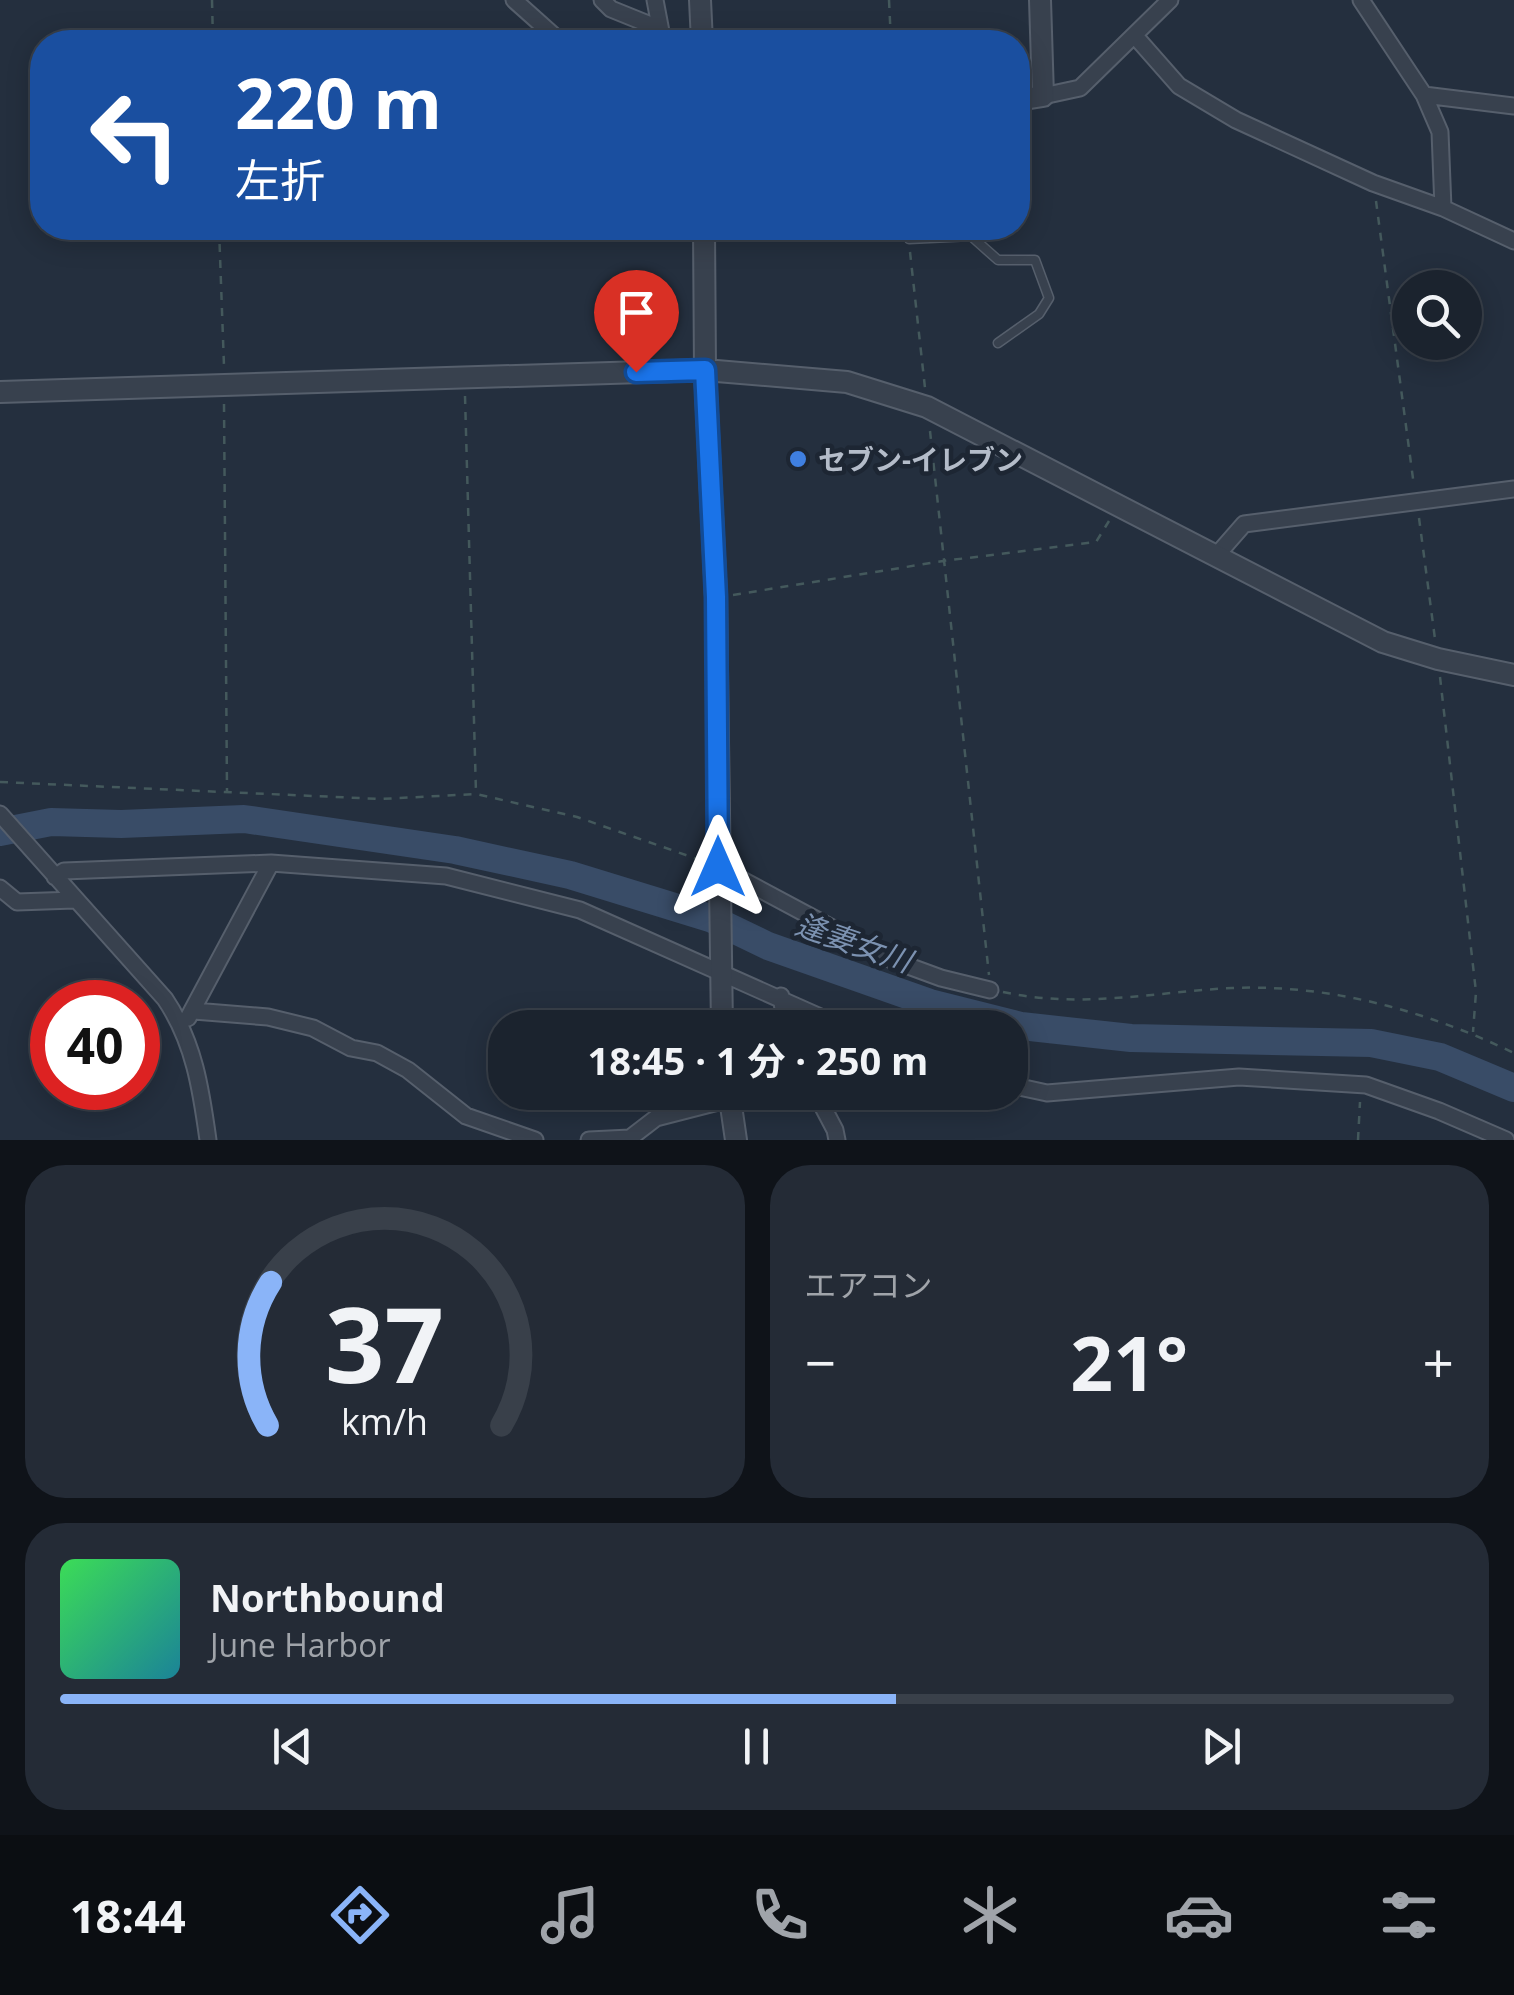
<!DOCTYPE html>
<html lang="ja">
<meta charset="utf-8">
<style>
:root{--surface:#1b232e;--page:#242b36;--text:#f1f3f6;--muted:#a0a4aa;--line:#39404a;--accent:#8ab4f8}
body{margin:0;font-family:"Open Sans","Noto Sans JP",sans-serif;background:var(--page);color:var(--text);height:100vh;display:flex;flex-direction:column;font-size:38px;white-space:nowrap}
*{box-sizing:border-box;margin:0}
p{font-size:32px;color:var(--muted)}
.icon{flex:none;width:55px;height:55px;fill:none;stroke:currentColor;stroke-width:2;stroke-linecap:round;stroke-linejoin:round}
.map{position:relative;height:1140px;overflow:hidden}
.side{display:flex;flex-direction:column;gap:25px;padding:25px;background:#0f1319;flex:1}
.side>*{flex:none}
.guide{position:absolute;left:30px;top:30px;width:1000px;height:210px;border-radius:40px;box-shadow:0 5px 25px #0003,0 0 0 2px var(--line);background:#1a4fa0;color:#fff;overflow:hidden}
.tools{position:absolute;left:1392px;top:270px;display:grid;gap:20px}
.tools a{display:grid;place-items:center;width:90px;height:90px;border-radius:50%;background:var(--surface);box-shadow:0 5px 25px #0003,0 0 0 2px var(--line);font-size:50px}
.speed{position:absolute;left:30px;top:980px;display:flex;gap:20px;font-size:50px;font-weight:700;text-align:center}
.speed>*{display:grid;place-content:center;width:130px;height:130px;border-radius:50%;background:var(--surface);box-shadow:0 5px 25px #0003,0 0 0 2px var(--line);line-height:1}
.speed .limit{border:15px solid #d22;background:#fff;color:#111}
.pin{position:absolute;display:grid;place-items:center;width:85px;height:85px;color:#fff;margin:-102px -42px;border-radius:50% 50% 50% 0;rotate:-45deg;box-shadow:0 0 10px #0007}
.pin .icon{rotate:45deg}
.me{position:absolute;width:110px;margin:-55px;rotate:0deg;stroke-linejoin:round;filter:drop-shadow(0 0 8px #0008)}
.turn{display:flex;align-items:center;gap:35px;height:210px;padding:0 40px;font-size:45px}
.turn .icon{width:130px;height:130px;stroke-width:2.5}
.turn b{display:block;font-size:70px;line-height:85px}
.big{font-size:75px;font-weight:700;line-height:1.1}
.side .widget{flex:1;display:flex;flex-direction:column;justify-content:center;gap:15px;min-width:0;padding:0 35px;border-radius:40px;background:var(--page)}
.side .dial{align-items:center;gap:0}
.dial svg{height:260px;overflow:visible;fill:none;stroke:var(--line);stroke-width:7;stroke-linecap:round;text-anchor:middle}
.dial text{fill:var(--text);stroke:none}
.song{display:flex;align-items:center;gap:30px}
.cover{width:120px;height:120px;border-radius:15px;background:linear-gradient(135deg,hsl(130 70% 55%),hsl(190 70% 35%))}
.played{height:10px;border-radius:5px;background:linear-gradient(90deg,var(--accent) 60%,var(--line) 60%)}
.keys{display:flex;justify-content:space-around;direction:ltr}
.heat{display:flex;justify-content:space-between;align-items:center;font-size:55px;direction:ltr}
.side .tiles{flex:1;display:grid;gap:25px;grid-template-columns:1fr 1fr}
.widget:last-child{grid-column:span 2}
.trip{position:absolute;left:488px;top:1010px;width:540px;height:100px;border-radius:40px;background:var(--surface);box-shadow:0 5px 25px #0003,0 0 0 2px var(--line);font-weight:700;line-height:100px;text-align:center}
.dock{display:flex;height:160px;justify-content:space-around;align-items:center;background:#0b0e12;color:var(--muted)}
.dock .icon{width:70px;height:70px}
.dock .selected{color:var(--accent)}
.dock b{font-size:45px;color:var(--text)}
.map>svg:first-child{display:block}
</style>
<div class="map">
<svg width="1514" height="1140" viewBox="0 0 1514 1140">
<rect width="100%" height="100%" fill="#242f3e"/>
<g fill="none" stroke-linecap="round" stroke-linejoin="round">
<path stroke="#394c67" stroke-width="28" d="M 0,832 L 51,822 L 121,824 L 244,819 L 455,850 L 570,875 L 710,918 L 768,946 L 930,1003 L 1021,1026 L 1131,1038 L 1371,1043 L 1440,1057 L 1514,1088"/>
<g stroke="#565f6c" stroke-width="11">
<path id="service" d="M 909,239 L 971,236 L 998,260 L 1035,260 L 1049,298 L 1039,314 L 998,343"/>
</g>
<g stroke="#565f6c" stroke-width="19">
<path id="minor" d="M 514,0 L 561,42
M 602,0 L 611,9 L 658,28
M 655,0 L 663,42
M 1361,0 L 1424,95 L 1440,132 L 1443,208
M 1135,36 L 1179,86 L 1236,120 L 1373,183 L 1443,208 L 1514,241
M 1424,95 L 1514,106
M 1043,96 L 1080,88 L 1170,0
M 1216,556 L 1244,524 L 1514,489
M 0,814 L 165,999 C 194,1042 201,1089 208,1140
M 718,867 L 892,960 L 941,978 L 990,990
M 55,877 L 64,871 L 271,863 L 446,876 L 580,910 L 845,1028
M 0,888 L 17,902 L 74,900
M 781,996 L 786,1028
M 194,1011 L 268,1017 L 313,1028 L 351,1048 L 377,1053 L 408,1070 L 466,1116 L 535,1140
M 188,1018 L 271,863
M 1010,1085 L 1047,1093 L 1239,1077 L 1366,1085 L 1439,1111 L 1506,1140
M 815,1092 L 835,1130 L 837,1140
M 589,1140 L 630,1138 L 656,1118 L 730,1099"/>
</g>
<g stroke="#565f6c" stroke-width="24">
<path id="tertiary" d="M 700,0 L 702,42
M 1018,100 L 1043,96 L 1040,0
M 704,228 L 705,370 L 716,597 L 722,1028
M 0,392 L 705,370 L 847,382 L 927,407 L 1383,642 L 1438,659 L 1514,675
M 729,1092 L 736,1140"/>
</g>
<path stroke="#44595c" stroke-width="2.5" stroke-dasharray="8 8" stroke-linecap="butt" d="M 212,0 L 213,42
M 889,0 L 891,42
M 1376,201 L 1414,486
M 219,228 L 224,366
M 910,252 L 925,388
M 465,396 L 476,793
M 224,404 L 227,791
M 930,431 L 989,975
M 1419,518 L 1435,639
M 733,595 L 943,561 L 1096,542 L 1109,521
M 1440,677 L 1476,992 L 1473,1032
M 0,782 L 381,799 L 476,794 L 577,817 L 703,861
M 1003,992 C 1082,1009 1153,992 1232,988 C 1330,984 1427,1011 1514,1053
M 1358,1140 L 1360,1102"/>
<use href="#service" stroke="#38414e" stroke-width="8"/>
<use href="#minor" stroke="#38414e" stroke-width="15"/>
<use href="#tertiary" stroke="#38414e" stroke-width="20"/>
</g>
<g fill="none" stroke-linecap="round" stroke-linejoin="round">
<g stroke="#114b97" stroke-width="25">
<path id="route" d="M 636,372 L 705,370 L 716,597 L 718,867"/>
</g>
<use href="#route" stroke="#1a73e8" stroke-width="18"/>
</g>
<circle fill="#3f7fe0" stroke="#1d2633" stroke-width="4" cx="798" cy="459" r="10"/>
<g text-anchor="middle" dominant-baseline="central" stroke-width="9" stroke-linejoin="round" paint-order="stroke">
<g font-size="28" font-weight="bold" fill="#b4bcc9" stroke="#1d2633" text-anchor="start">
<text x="818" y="459">セブン-イレブン</text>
</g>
<g font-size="30" font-style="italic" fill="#7c92b1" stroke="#1d2633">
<text transform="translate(854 942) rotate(19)">逢妻女川</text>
</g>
</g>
</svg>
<div class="tools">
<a><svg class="icon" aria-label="search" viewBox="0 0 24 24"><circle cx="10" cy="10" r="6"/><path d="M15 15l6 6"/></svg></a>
</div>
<div class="speed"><div class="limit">40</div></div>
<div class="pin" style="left:636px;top:372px;background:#d93025"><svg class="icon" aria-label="arrive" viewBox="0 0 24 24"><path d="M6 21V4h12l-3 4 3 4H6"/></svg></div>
<svg class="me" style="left:718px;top:867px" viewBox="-20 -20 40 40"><path d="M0-17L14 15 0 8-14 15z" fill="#1a73e8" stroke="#fff" stroke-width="4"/></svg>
<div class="trip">18:45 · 1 分 · 250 m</div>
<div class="guide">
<div class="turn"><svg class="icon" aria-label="left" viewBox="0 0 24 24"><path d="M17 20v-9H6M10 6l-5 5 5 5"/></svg><div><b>220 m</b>左折</div></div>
</div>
</div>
<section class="side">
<div class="tiles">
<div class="widget dial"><svg viewBox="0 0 100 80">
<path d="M14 69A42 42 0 1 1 86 69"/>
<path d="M14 69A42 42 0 0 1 15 25" stroke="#8ab4f8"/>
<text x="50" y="56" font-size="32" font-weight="700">37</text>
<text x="50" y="72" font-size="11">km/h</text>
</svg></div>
<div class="widget"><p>エアコン</p>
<div class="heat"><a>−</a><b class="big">21°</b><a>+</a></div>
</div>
<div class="widget">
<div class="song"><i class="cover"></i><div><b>Northbound</b><p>June Harbor</p></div></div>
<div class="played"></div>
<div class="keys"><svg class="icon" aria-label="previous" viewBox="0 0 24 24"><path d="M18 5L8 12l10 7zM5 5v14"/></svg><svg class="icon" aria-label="pause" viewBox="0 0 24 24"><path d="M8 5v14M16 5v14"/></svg><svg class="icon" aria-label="next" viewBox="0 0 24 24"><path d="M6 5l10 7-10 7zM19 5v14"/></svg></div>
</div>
</div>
</section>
<nav class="dock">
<b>18:44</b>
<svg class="icon selected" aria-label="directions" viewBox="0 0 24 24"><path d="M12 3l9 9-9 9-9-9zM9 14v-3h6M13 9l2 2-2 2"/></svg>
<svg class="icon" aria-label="music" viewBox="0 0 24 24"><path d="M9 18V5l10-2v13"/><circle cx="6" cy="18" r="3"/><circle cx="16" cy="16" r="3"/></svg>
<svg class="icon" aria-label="phone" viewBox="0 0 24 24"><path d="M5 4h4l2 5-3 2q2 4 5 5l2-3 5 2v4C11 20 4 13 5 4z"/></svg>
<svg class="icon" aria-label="climate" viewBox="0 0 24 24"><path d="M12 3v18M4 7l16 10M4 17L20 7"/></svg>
<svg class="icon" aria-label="car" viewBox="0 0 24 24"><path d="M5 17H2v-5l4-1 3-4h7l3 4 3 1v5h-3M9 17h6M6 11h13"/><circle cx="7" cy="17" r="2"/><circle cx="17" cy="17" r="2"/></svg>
<svg class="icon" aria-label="filters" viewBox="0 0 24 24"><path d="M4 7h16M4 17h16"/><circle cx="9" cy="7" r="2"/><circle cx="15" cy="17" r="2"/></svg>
</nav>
